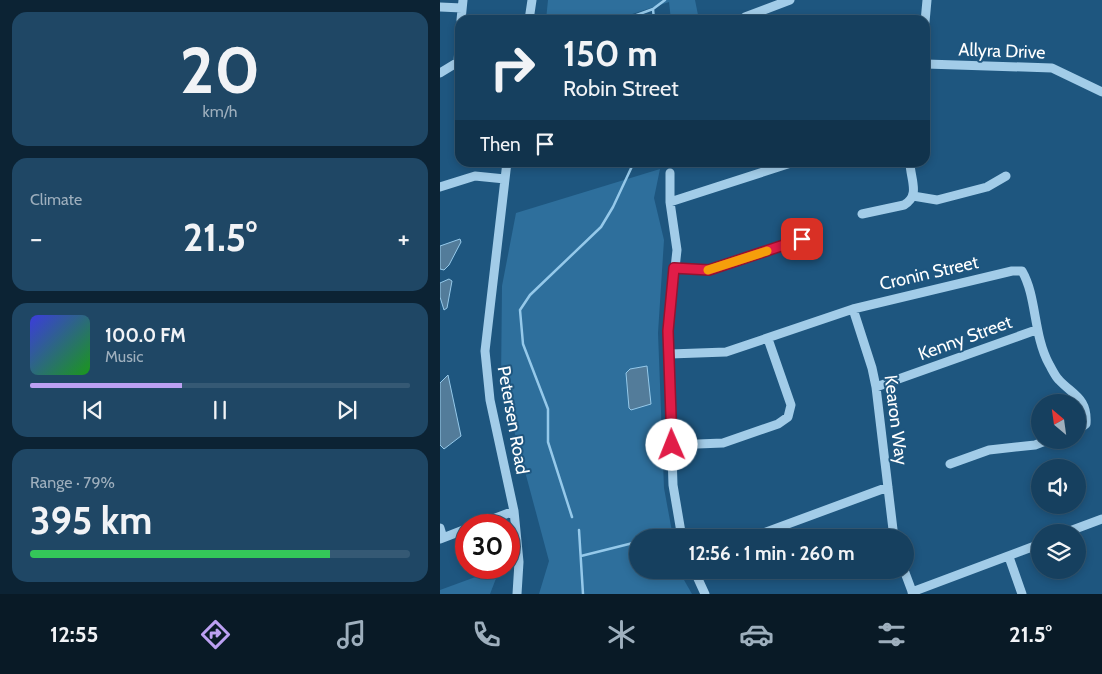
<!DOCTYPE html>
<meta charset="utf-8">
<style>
:root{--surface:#16405f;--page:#1f4765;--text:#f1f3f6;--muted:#9eafbd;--line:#355974;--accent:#bca0f2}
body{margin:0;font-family:Cabin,sans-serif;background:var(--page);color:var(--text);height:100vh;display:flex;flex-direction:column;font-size:19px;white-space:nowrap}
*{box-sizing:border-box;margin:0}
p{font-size:16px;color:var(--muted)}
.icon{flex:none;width:28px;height:28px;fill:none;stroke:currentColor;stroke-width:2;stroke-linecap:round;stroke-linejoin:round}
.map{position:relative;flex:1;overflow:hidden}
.side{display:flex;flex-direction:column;gap:12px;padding:12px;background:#0c2334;width:440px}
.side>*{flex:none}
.top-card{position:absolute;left:15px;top:15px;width:475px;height:152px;border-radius:15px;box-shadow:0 2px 8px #0003,0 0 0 1px var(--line);background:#16405f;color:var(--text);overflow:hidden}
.needle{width:32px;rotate:331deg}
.tools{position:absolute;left:591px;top:394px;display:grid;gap:10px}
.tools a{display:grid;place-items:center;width:55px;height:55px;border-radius:50%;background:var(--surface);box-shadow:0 2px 8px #0003,0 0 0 1px var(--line);font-size:25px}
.speed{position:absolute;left:15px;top:514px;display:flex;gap:10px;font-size:25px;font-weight:700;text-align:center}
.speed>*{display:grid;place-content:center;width:65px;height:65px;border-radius:50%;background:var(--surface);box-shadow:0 2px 8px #0003,0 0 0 1px var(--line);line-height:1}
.speed .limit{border:8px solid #d22;background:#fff;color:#111}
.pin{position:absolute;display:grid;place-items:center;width:42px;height:42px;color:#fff;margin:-21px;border-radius:10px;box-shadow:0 2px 8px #0006}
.me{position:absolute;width:55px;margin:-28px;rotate:359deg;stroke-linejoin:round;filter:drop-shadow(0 0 4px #0008)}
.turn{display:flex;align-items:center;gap:18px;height:105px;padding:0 25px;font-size:22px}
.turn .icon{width:65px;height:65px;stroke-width:2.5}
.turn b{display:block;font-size:35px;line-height:42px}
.then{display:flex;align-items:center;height:48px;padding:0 25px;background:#0003;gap:10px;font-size:19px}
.big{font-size:38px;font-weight:800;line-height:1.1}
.side .card{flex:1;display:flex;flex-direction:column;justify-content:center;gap:8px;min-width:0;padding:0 18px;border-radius:15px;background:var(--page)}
.side .dial{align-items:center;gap:0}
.dial b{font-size:65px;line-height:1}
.song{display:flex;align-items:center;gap:15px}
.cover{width:60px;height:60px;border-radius:8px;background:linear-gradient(135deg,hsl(240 70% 55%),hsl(120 70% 35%))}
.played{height:5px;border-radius:2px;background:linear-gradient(90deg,var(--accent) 40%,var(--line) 40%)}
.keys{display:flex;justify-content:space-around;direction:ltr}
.heat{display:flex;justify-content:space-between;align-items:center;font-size:28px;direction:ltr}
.charge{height:8px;border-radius:4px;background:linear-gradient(90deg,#34c759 79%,var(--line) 0)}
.trip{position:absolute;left:189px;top:529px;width:285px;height:50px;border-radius:25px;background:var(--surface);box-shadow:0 2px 8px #0003,0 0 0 1px var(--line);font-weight:800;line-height:50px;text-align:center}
.dock{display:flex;height:80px;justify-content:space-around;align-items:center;background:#091a26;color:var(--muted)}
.dock .icon{width:35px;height:35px}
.dock .selected{color:var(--accent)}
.dock b{font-size:22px;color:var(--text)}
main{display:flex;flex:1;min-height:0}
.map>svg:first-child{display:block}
</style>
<main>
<section class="side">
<div class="card dial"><b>20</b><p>km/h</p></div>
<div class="card"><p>Climate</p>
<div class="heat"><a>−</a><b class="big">21.5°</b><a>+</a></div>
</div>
<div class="card">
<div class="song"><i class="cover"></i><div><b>100.0 FM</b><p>Music</p></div></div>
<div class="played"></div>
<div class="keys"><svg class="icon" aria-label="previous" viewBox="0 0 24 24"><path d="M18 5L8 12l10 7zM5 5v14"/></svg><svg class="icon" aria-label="pause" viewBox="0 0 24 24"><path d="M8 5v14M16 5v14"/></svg><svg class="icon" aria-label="next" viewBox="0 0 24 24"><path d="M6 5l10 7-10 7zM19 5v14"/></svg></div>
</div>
<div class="card"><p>Range · 79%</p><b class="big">395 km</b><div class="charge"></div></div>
</section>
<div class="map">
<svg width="662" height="594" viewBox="0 0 662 594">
<rect width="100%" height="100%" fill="#1e567f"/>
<path fill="#2e6f9c" d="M 108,0 L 255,0 L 259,20 L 231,20 L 229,2 L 174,20 L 106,20 Z
M 220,169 L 214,198 L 224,240 L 218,333 L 224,488 L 233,537 L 198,538 L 198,570 L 243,570 L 247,578 L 244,580 L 252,594 L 99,594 L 109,561 L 61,382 L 62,286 L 76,213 Z
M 60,568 L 50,594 L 0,594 L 0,590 Z"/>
<path fill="#537c9a" stroke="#95c9ea" d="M 20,239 L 21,242 L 9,265 L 4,270 L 0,269 L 0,246 Z
M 9,279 L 12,281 L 7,308 L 4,310 L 0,297 L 0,283 Z
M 207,366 L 211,404 L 191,410 L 189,408 L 186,373 L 190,369 Z
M 8,375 L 21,436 L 4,449 L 0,445 L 0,383 Z"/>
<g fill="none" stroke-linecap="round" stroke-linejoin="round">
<path stroke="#95c9ea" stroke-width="2.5" d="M 183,20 L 213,9
M 214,20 L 213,9 L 225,0
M 132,517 L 108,442 L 108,409 L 83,344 L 80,310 L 90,295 L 161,227 L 173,207 L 194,162
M 139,530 L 143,594
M 141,556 L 193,543"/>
<path stroke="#a2cce8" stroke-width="9" d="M 0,7 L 22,8
M 305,17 L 350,0
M 21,20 L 23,0
M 89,20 L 92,0
M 485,22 L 487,0
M 486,64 L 612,68 L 662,92
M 0,73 L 18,62 L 20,34
M 67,162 L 45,351 L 50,400 L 74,511 L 79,562 L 77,594
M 230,173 L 230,202 L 237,250 L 228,331 L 233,485 L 242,538
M 0,187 L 35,176 L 65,179
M 473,196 L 497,200 L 547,187 L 566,176
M 230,202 L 354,162
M 422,214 L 464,205 C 481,195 470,179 470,162
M 234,268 L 269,270 L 362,239
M 413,309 L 432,368 L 436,387 L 454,538
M 230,354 L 286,352 L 413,309 L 572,271 L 582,271 C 597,297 593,334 609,364 C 612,369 615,376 619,380 C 633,395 648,398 646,424 L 638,430
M 436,387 L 596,330
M 232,445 L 283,443 L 338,424 L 348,417 L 351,405 L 328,339
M 510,464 L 549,450 L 595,445 L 608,440
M 37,525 L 74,511
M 0,528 L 3,538
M 627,532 L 662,519
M 310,538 L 448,487
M 0,539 L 26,529
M 569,557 L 582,594
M 254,570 L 265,594
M 464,570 L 473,594
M 472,592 L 600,544"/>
</g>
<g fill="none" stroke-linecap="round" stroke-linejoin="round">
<g stroke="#92132f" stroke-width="12">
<path id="route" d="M 232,445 L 228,331 L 234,268 L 269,270 L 362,239"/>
</g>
<use href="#route" stroke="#e11d48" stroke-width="9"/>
<path stroke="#f59e0b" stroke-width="9" d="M 268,270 L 327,251"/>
</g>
<g text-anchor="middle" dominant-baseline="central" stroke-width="4" stroke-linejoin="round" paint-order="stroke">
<g font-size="18" fill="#fff" stroke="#1e567f">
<text transform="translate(562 51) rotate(2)">Allyra Drive</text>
<text transform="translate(489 273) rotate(-13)">Cronin Street</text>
<text transform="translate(525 338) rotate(-20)">Kenny Street</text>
<text transform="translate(73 420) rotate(80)">Petersen Road</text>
<text transform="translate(456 420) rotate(83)">Kearon Way</text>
</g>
</g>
</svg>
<div class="tools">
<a><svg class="needle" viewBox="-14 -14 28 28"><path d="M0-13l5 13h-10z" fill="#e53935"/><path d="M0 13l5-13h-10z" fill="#9eafbd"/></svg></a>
<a><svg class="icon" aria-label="sound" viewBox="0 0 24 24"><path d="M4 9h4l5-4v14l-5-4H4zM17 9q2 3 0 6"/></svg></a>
<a><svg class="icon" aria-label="layers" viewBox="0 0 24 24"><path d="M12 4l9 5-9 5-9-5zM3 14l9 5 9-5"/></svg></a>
</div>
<div class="speed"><div class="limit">30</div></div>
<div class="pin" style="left:362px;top:239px;background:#d93025"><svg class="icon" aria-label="arrive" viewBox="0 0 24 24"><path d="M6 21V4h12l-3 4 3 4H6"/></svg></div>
<svg class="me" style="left:232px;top:445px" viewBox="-20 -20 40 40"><circle r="19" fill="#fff"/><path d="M0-13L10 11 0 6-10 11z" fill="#e11d48"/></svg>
<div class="trip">12:56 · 1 min · 260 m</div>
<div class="top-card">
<div class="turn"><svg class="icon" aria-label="right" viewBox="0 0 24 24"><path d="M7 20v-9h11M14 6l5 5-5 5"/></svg><div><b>150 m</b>Robin Street</div></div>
<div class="then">Then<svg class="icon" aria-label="arrive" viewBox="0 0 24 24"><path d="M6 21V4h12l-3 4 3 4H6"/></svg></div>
</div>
</div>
</main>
<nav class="dock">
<b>12:55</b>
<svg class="icon selected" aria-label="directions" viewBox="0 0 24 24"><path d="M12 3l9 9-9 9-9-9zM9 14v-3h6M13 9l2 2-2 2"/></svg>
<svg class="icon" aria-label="music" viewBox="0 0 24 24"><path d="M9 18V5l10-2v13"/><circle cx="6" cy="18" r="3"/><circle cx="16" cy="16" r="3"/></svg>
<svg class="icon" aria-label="phone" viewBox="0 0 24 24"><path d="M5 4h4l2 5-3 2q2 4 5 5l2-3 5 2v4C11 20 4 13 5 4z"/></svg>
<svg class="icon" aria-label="climate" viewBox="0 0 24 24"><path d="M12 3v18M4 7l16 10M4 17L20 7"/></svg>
<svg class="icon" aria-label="car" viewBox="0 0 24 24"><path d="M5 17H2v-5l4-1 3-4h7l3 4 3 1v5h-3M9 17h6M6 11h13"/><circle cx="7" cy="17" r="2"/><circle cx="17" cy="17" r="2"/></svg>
<svg class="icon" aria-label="filters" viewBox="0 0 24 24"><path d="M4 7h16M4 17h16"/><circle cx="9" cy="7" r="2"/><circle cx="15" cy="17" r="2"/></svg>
<b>21.5°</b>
</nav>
